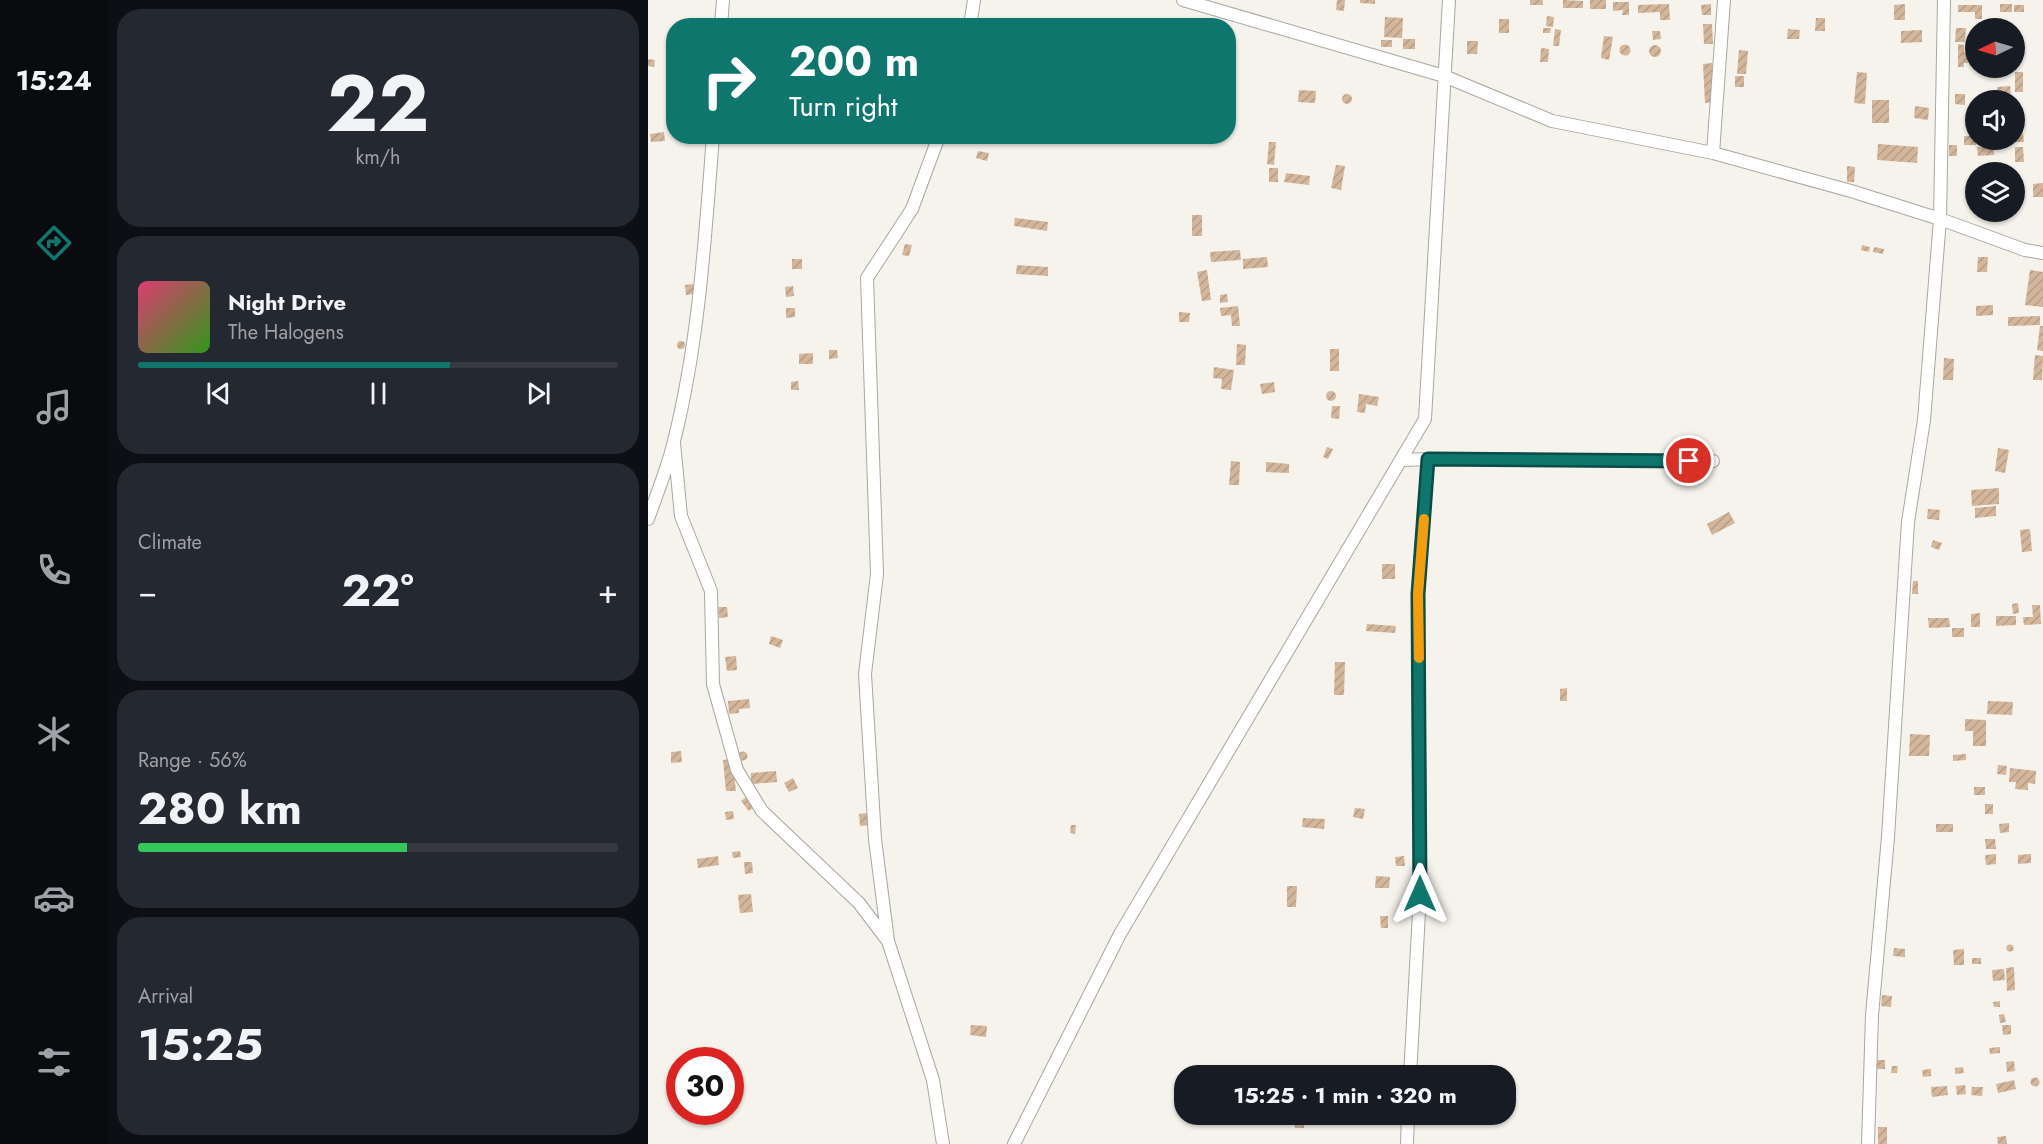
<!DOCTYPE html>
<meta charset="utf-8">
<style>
:root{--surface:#171b24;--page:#242831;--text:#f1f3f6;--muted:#9ea1a6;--line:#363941;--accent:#0f766e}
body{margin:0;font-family:Jost,sans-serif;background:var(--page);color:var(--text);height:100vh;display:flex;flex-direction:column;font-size:22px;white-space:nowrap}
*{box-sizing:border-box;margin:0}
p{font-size:20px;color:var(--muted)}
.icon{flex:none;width:33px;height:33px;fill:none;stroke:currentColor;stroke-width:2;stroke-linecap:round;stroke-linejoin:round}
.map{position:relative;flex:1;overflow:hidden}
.drawer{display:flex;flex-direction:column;gap:9px;padding:9px;background:#0d0f14;width:540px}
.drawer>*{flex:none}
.top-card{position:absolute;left:18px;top:18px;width:570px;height:126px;border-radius:24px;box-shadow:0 2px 4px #0004;background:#0f766e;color:#fff;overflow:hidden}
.needle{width:39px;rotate:265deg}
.fabs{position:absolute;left:1317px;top:18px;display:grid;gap:12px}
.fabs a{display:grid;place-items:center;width:60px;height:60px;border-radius:50%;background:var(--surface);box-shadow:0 2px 4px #0004;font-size:30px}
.speed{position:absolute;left:18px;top:1047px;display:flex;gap:12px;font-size:30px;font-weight:700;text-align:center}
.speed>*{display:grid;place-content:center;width:78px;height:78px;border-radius:50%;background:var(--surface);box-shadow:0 2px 4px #0004;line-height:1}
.speed .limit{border:9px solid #d22;background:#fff;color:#111}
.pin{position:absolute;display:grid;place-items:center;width:51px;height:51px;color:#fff;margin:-26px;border:3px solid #fff;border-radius:50%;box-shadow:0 2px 6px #0007}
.me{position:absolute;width:66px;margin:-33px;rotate:0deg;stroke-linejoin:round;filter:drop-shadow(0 0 4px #0008)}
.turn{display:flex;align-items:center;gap:21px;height:126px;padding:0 24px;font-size:27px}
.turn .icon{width:78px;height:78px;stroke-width:2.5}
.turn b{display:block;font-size:42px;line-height:51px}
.big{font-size:45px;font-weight:700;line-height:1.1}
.drawer .card{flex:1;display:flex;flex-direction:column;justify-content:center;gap:9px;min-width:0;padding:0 21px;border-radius:24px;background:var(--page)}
.drawer .dial{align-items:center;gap:0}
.dial b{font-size:78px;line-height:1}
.song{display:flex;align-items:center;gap:18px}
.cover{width:72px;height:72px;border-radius:9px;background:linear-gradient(135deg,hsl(340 70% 55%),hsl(110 70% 35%))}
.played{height:6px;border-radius:3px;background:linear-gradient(90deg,var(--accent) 65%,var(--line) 65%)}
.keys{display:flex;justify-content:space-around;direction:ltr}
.heat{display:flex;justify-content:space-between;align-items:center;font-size:33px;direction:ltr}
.charge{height:9px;border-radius:4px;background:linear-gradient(90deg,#34c759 56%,var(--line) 0)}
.trip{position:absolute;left:526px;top:1065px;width:342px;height:60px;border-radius:24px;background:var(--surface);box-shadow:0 2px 4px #0004;font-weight:700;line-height:60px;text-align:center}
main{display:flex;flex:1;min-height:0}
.menu{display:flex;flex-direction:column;width:108px;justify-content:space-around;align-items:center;background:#090b0e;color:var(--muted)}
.menu .icon{width:42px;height:42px}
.menu .selected{color:var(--accent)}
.menu b{font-size:27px;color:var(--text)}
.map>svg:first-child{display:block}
</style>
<main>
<nav class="menu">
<b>15:24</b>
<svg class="icon selected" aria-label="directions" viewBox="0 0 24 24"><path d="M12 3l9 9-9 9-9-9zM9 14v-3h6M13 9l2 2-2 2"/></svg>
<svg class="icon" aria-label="music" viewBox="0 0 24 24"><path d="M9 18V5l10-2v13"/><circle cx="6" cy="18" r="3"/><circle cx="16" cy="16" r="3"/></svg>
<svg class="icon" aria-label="phone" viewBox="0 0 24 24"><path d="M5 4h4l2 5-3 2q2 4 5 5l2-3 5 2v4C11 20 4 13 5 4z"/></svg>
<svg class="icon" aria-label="climate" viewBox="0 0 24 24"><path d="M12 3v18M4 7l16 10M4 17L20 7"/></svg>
<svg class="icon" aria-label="car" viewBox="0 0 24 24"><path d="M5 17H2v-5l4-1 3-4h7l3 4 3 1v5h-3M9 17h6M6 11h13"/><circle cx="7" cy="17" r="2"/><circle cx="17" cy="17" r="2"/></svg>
<svg class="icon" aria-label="filters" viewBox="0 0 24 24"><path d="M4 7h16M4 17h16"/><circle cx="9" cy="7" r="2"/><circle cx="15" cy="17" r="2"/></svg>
</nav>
<section class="drawer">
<div class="card dial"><b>22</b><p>km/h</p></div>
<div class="card">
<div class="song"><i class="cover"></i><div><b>Night Drive</b><p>The Halogens</p></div></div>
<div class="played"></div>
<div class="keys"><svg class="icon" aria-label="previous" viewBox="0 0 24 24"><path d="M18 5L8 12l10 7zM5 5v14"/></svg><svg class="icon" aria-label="pause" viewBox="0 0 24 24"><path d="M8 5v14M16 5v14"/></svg><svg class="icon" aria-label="next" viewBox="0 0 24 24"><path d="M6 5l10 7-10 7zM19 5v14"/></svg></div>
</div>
<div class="card"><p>Climate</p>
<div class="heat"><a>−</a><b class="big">22°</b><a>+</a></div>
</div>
<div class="card"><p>Range · 56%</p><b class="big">280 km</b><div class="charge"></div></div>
<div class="card"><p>Arrival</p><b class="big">15:25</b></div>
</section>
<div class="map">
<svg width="1395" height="1144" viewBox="0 0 1395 1144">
<defs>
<pattern id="building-hatch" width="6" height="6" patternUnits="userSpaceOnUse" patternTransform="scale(1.5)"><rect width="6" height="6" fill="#d4b69b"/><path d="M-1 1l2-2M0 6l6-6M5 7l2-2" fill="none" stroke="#b69c85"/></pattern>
</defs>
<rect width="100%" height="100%" fill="#f5f3ec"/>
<path fill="url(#building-hatch)" d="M 689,0 L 697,0 L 696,11 L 688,10 Z
M 712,0 L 727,0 L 727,4 L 712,3 Z
M 882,0 L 895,0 L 895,5 L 882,5 Z
M 915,0 L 935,1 L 935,8 L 915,8 Z
M 942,0 L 958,0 L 958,9 L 942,9 Z
M 965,2 L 981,2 L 981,15 L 974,15 L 975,10 L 965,11 Z
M 1021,4 L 1022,20 L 1012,20 L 1012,12 L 990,13 L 990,5 Z
M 1063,4 L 1063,15 L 1054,15 L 1053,5 Z
M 1257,4 L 1257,20 L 1246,20 L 1246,5 Z
M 1352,4 L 1364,4 L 1364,12 L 1352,12 Z
M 1310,5 L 1334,5 L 1334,19 L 1327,19 L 1327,12 L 1310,12 Z
M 1366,5 L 1376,5 L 1376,12 L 1366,12 Z
M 899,16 L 906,17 L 905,27 L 898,26 Z
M 737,17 L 755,18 L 754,38 L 736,37 Z
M 1168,18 L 1177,18 L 1177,31 L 1167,31 Z
M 851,19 L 861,19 L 861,33 L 851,33 Z
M 1055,24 L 1064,24 L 1065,44 L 1056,44 Z
M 895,28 L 903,28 L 902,33 L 895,33 Z
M 1308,28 L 1318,28 L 1317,42 L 1307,42 Z
M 907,29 L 913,30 L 911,46 L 905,46 Z
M 1140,29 L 1152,30 L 1151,39 L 1139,39 Z
M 1274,30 L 1274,42 L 1253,43 L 1253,31 Z
M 1004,31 L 1012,31 L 1013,39 L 1005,40 Z
M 956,36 L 965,37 L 961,60 L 953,58 Z
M 755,39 L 767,39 L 767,49 L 755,49 Z
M 733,40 L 744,40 L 744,47 L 733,47 Z
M 819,41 L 830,41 L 829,54 L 819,54 Z
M 1310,44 L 1316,45 L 1316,53 L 1323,53 L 1323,63 L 1316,63 L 1316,67 L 1310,67 Z
M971.5 50a5.5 5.5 0 1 1 11 0a5.5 5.5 0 1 1-11 0Z
M1001 51a6 6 0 1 1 12 0a6 6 0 1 1-12 0Z
M 893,48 L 901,49 L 900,62 L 892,62 Z
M 1091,50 L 1100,51 L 1098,74 L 1089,74 Z
M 1369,56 L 1375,56 L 1374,63 L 1368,63 Z
M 0,59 L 7,60 L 6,67 L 0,66 Z
M 1064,63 L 1067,102 L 1057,103 L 1055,64 Z
M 1209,72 L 1219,73 L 1217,104 L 1206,103 Z
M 1367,72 L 1375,72 L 1375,92 L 1367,92 Z
M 1087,76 L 1096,76 L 1096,87 L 1087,87 Z
M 1362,86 L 1363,94 L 1350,95 L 1349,87 Z
M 651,90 L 668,91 L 667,103 L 650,102 Z
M694 99a5 5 0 1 1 10 0a5 5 0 1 1-10 0Z
M 1307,94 L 1317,94 L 1317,105 L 1307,104 Z
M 1224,100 L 1241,100 L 1241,123 L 1224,123 Z
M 1267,106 L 1281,108 L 1280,120 L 1266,118 Z
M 16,132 L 17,141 L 3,142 L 2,134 Z
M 1368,133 L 1375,133 L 1376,142 L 1368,142 Z
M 1316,136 L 1328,136 L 1328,145 L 1316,145 Z
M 621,142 L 628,142 L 626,165 L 619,164 Z
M 1230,144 L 1270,147 L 1269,163 L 1229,160 Z
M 1301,145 L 1309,145 L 1309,156 L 1301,156 Z
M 1329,147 L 1346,147 L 1346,155 L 1330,156 Z
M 1367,147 L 1375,147 L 1376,162 L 1367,162 Z
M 330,151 L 341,153 L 339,161 L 328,158 Z
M 688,165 L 697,166 L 693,190 L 683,188 Z
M 1199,166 L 1207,167 L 1206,182 L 1199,182 Z
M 621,168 L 630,168 L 630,182 L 621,182 Z
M 638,173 L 662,176 L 661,185 L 636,182 Z
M 1395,183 L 1395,197 L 1385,197 L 1385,184 Z
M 544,215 L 554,215 L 554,236 L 544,236 Z
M 367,218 L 400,222 L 399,231 L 366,226 Z
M 257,244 L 264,245 L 261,256 L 254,255 Z
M 1214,245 L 1222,247 L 1221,252 L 1213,250 Z
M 1226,247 L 1236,249 L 1235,254 L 1225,252 Z
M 592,250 L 593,260 L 563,262 L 562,252 Z
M 619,257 L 620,267 L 595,269 L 595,259 Z
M 1330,257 L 1340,257 L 1339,272 L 1329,272 Z
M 144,259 L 154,259 L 154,269 L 144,269 Z
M 369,265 L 400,267 L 400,276 L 368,274 Z
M 559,270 L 563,300 L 554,301 L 549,272 Z
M 1382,270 L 1395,272 L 1395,307 L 1377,305 Z
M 45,284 L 46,294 L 38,295 L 37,285 Z
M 145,286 L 146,296 L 138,297 L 137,287 Z
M 579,294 L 580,302 L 572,303 L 572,295 Z
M 1345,305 L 1345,315 L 1328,316 L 1328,306 Z
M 590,306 L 592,326 L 584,326 L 583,315 L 573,316 L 572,308 Z
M 138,308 L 147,308 L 147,317 L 138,318 Z
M 531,312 L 542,313 L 541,322 L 531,322 Z
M 1392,316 L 1392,325 L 1360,326 L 1360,317 Z
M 1392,326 L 1395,326 L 1395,351 L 1389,350 Z
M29 345a4 4 0 1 1 8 0a4 4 0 1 1-8 0Z
M 589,344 L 598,345 L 597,365 L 588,365 Z
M 682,349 L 691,349 L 691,371 L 682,371 Z
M 181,350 L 189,350 L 190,358 L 181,359 Z
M 165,353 L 165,364 L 151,364 L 151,354 Z
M 1387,355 L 1395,356 L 1394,380 L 1385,380 Z
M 1296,358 L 1306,359 L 1305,380 L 1295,380 Z
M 566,367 L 586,370 L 583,390 L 573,389 L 574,379 L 565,378 Z
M 150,381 L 151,390 L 143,390 L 143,382 Z
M 626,382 L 627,392 L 614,394 L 612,384 Z
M678 396a5 5 0 1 1 10 0a5 5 0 1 1-10 0Z
M 711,394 L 731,397 L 729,406 L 718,404 L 717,413 L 709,412 Z
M 684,406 L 692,406 L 691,419 L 683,418 Z
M 679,447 L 685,449 L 680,459 L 675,457 Z
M 1350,448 L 1361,450 L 1357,473 L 1347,471 Z
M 583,461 L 592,462 L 591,485 L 581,485 Z
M 618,462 L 641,464 L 641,473 L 618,472 Z
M 1351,488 L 1351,504 L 1324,506 L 1323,490 Z
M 1348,506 L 1348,516 L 1327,518 L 1327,508 Z
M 1280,509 L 1292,510 L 1291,520 L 1279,519 Z
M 1081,512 L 1087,523 L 1064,535 L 1059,524 Z
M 1382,529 L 1384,551 L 1374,552 L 1372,530 Z
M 1285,540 L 1294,543 L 1291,550 L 1283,547 Z
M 734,564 L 747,564 L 747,579 L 734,579 Z
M 1265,581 L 1270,581 L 1270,594 L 1264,594 Z
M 1370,603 L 1371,613 L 1365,614 L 1364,604 Z
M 1384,605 L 1392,605 L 1393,624 L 1376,625 L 1375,617 L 1385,617 Z
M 70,607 L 79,607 L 80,617 L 71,618 Z
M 1332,613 L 1332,627 L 1323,627 L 1323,614 Z
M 1348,616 L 1368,616 L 1368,625 L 1348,626 Z
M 1280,618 L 1301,618 L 1302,627 L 1281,628 Z
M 719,624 L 748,626 L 747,633 L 718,631 Z
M 1304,628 L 1316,628 L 1316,637 L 1304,637 Z
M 123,636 L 135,640 L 132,648 L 121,644 Z
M 88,656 L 89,670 L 79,671 L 77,657 Z
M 687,662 L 697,662 L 696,695 L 686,695 Z
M 919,688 L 919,701 L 912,701 L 912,689 Z
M 101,699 L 102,708 L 91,709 L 91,713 L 81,714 L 80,701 Z
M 1340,701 L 1365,702 L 1364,715 L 1339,714 Z
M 1317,719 L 1338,720 L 1338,746 L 1325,746 L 1325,731 L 1317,731 Z
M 1262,734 L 1282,735 L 1281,756 L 1261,756 Z
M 33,751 L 34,762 L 23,763 L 23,752 Z
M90.5 756a4.5 4.5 0 1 1 9 0a4.5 4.5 0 1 1-9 0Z
M 1318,754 L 1318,760 L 1305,761 L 1305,755 Z
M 84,759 L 88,791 L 78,791 L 75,760 Z
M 1350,765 L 1359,766 L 1358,775 L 1349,774 Z
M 1362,768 L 1388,771 L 1387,784 L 1380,783 L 1380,790 L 1367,789 L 1368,782 L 1361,782 Z
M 128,771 L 129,782 L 103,784 L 103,773 Z
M 145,778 L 150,788 L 141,792 L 136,783 Z
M 1326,787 L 1337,787 L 1337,795 L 1326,795 Z
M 98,797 L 106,807 L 101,811 L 93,801 Z
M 1337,804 L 1345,804 L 1345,814 L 1337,814 Z
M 707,808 L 717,809 L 715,819 L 705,817 Z
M 85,811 L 86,819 L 78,820 L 77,812 Z
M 221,813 L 222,825 L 212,826 L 211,814 Z
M 655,818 L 677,819 L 676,829 L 654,827 Z
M 1361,823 L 1361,832 L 1352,833 L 1351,824 Z
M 1288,824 L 1305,824 L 1305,832 L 1288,832 Z
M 423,825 L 428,825 L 427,834 L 422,833 Z
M 1337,839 L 1347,839 L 1348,849 L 1338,849 Z
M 92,851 L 93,857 L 85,858 L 84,852 Z
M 1348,854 L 1348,864 L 1338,865 L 1337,855 Z
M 1383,854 L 1383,863 L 1370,864 L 1370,855 Z
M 70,856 L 71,865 L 50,868 L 49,859 Z
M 756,856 L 757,866 L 748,866 L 747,857 Z
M 96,862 L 104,862 L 105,873 L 97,874 Z
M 728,876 L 742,877 L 741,888 L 727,888 Z
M 639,886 L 649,886 L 648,907 L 639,907 Z
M 103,894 L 105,912 L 92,913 L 90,895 Z
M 732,916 L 740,916 L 740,928 L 733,928 Z
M1358.5 948a3.5 3.5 0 1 1 7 0a3.5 3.5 0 1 1-7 0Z
M 1246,948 L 1257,949 L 1257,957 L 1245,956 Z
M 1316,949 L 1316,965 L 1306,965 L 1305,950 Z
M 1324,958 L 1333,958 L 1333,964 L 1324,964 Z
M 1366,967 L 1367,990 L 1359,991 L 1358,968 Z
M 1356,969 L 1357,980 L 1345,981 L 1344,970 Z
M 1234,995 L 1244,996 L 1243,1007 L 1233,1006 Z
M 1352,1001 L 1352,1007 L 1346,1007 L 1345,1002 Z
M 1356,1014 L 1358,1022 L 1352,1023 L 1351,1015 Z
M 323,1025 L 339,1026 L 338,1037 L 322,1035 Z
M 1354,1025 L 1363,1025 L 1363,1034 L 1355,1035 Z
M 1352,1047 L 1352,1053 L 1342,1054 L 1341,1048 Z
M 1227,1060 L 1237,1060 L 1237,1069 L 1227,1069 Z
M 1366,1061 L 1367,1071 L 1359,1072 L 1358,1062 Z
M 1244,1066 L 1250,1066 L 1249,1073 L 1243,1073 Z
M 1315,1067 L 1316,1073 L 1307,1074 L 1307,1068 Z
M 1283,1069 L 1283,1076 L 1275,1077 L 1274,1070 Z
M1382.5 1082a4.5 4.5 0 1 1 9 0a4.5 4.5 0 1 1-9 0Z
M 1366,1080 L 1368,1089 L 1350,1093 L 1348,1084 Z
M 1317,1085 L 1318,1094 L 1309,1095 L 1308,1086 Z
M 1299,1086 L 1300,1095 L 1284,1097 L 1283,1087 Z
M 1324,1087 L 1335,1087 L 1334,1096 L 1323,1095 Z
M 677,1114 L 700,1114 L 700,1120 L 677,1120 Z
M 647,1120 L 656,1120 L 656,1128 L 647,1128 Z
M 1230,1127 L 1239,1127 L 1239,1144 L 1230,1144 Z
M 1358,1136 L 1359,1144 L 1350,1144 L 1349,1137 Z"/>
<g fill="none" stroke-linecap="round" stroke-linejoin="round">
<g stroke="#a8a7a0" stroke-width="14">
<path id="minor" d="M 535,0 L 796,76 L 904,121 L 1065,153 L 1203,191 L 1292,219 L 1377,250 L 1395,253
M 73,26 L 75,0
M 322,26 L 326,0
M 291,136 L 264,209 L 219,278 L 229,574 L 217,674 L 227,839 L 240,941 L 285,1080 L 295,1144
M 1065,153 L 1076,0
M 26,443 L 33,516 L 63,591 L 65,684 L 89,770 L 114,811 L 211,903 L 239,940
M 755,460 L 780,459 L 1065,461
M 0,519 C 9,493 20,467 26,441 C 51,342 57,238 65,136
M 762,1076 L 772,894 L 770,594 L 780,459
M 366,1144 L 472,934 L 777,419 L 801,0
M 759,1144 L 760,1114
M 1220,1144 L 1224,1015 L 1240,837 L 1260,522 L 1276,420 L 1292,219 L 1296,0"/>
</g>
<use href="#minor" stroke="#fff" stroke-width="12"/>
</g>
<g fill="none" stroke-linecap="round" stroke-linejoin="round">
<g stroke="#0a4d48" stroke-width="15">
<path id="route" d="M 772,894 L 770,594 L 780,459 L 1041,461"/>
</g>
<use href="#route" stroke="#0f766e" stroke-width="10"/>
<path stroke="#f59e0b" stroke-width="10" d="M 771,658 L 770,594 L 776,519"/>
</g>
</svg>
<div class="fabs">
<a><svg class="needle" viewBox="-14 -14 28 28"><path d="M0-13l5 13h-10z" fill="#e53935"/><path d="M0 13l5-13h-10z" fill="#9ea1a6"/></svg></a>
<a><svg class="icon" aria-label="sound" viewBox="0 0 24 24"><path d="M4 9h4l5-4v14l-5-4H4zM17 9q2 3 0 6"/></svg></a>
<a><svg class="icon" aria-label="layers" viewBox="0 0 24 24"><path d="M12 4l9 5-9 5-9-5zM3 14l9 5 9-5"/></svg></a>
</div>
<div class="speed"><div class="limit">30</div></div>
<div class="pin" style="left:1041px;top:461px;background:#d93025"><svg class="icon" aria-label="arrive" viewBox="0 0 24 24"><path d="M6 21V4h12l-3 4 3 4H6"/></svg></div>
<svg class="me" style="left:772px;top:894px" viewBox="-20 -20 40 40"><path d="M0-17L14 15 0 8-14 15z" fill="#0f766e" stroke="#fff" stroke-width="4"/></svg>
<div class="trip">15:25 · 1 min · 320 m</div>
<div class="top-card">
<div class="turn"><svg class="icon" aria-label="right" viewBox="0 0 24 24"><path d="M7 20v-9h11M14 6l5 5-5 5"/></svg><div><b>200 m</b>Turn right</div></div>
</div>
</div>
</main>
